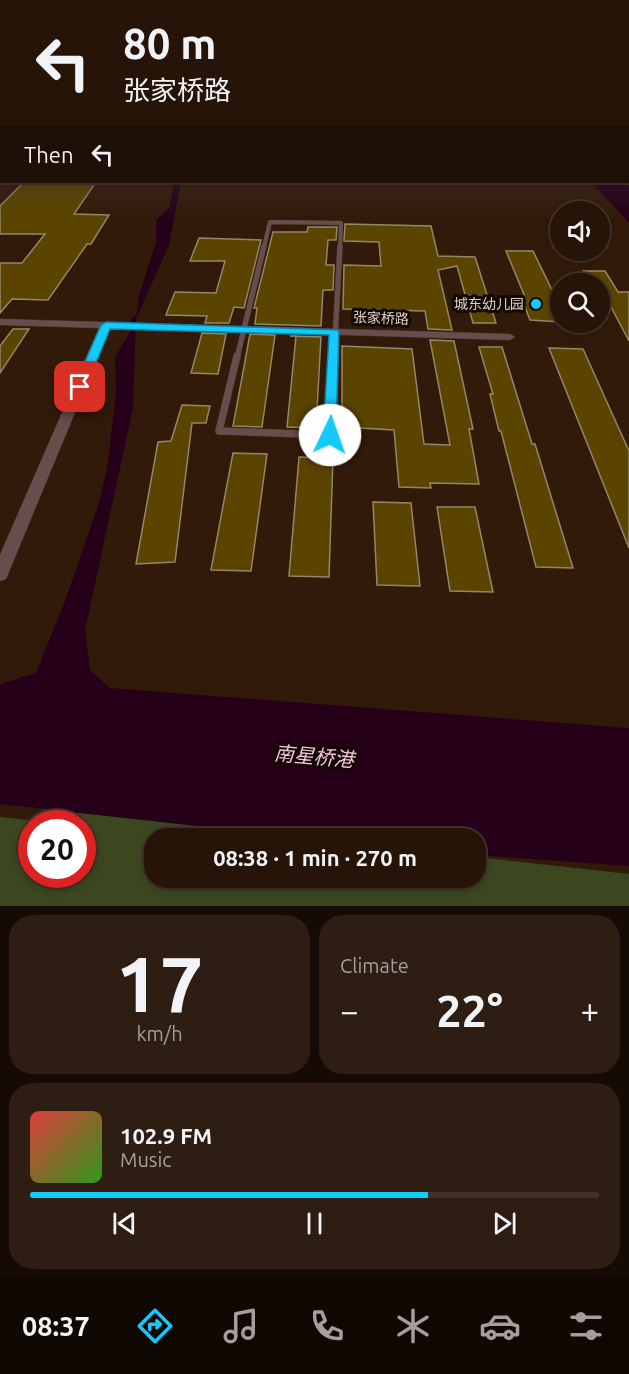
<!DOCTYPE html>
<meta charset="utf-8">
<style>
:root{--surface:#261408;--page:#2e1d12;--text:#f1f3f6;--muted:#a49e9c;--line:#423329;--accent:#14cafb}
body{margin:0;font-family:Ubuntu,"Noto Sans SC",sans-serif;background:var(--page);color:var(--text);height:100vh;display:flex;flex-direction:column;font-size:22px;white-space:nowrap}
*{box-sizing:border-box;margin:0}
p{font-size:20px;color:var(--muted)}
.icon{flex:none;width:33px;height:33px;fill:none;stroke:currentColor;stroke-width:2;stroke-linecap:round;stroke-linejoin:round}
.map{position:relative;height:906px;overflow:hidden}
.details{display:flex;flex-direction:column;gap:9px;padding:9px;background:#150b04;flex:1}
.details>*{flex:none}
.top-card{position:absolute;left:0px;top:0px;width:630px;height:183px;box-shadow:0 3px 9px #0003,0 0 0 2px var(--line);background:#261408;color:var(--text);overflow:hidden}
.tools{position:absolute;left:550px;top:201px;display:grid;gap:12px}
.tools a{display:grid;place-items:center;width:60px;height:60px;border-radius:50%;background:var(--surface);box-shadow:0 3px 9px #0003,0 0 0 2px var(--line);font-size:30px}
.speed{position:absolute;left:18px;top:810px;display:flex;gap:12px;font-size:30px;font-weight:700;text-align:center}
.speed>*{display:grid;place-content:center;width:78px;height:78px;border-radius:50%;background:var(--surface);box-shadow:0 3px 9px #0003,0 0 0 2px var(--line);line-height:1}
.speed .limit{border:9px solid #d22;background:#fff;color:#111}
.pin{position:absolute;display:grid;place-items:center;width:51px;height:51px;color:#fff;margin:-26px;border-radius:12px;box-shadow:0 3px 9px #0006}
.me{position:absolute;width:66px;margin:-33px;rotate:3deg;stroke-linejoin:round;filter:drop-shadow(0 0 4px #0008)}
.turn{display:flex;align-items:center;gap:21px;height:126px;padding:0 24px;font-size:27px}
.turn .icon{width:78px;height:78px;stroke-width:2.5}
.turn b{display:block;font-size:42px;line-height:51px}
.then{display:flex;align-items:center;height:57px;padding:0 24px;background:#0003;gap:12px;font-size:22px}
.big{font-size:45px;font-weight:700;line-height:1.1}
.details .card{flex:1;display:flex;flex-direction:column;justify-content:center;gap:9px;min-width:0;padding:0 21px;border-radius:24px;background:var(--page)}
.details .dial{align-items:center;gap:0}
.dial b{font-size:78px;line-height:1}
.song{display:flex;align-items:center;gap:18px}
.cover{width:72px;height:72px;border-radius:9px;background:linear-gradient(135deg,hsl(0 70% 55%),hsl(110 70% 35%))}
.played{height:6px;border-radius:3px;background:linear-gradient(90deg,var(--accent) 70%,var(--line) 70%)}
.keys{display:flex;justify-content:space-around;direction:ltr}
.heat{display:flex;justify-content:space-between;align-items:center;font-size:33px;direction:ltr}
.details .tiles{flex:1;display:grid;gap:9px;grid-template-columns:1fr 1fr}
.card:last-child{grid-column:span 2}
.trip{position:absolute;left:144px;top:828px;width:342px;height:60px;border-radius:24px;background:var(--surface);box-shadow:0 3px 9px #0003,0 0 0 2px var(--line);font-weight:700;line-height:60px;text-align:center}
.tab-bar{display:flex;height:96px;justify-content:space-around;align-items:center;background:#0f0803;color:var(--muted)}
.tab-bar .icon{width:42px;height:42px}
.tab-bar .on{color:var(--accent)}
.tab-bar b{font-size:27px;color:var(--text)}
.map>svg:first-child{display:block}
</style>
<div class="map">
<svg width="629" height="906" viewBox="0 0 629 906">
<rect width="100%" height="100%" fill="#321a0a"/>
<path fill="#3c461f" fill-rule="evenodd" d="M 43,809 L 308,838 L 154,838 L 154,878 L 476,878 L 476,857 L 629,874 L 629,906 L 0,906 L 0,817 L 39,821 ZM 32,824 L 82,824 L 82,874 L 32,874 Z"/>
<path fill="#260019" d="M 629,147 L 629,223 L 591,182 L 628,182 Z
M 175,182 L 181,182 L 169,245 L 136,319 L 133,408 L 85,630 L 90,670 L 110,688 L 629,728 L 629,866 L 476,855 L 476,838 L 306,838 L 0,804 L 0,684 L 36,673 L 65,601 L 98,506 L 107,468 L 116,394 L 115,357 L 132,329 L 130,320 L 136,315 L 139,303 L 138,299 L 156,242 L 156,220 L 169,208 Z"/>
<path fill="#5b4400" stroke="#948668" stroke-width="1.5" d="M 24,182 L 96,182 L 74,214 L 109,215 L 91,244 L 87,244 L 48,300 L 12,299 L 0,313 L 0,263 L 22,263 L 45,234 L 0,234 L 0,206 Z
M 345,224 L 431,226 L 438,256 L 475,257 L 496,323 L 473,323 L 457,266 L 438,270 L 452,330 L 428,329 L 425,311 L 343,309 L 344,265 L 381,266 L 379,242 L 344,241 Z
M 308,227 L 337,227 L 336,240 L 328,240 L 326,265 L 334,265 L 333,290 L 323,290 L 321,326 L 255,324 L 257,308 L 254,308 L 273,232 L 307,232 Z
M 199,238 L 261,240 L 244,308 L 234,307 L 229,323 L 205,323 L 207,316 L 166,315 L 175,292 L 216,293 L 225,261 L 190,261 Z
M 506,251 L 533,251 L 552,290 L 561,291 L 561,322 L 530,320 L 521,297 L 525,297 Z
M 583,271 L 605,271 L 618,292 L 629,292 L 629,341 L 610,305 L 600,300 L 600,284 L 590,284 Z
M 13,329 L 29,329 L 0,373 L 0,346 Z
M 202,333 L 226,334 L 218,374 L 191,373 Z
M 250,334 L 275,335 L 262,427 L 233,426 Z
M 290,336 L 321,337 L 316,428 L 287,427 L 296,336 Z
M 430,340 L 454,341 L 473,429 L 469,429 L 479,484 L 430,483 L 431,488 L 399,487 L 394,430 L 342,427 L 342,346 L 412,349 L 424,444 L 450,445 Z
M 479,347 L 502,347 L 532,444 L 535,444 L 573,568 L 536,567 L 501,431 L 499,431 L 490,394 L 493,394 Z
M 549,348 L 583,349 L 629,451 L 629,548 Z
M 182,405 L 210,406 L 206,423 L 192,423 L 175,562 L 136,564 L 158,442 L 171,441 Z
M 233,453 L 267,454 L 251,571 L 211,570 Z
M 299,457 L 333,458 L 329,577 L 289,576 Z
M 373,502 L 411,503 L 420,586 L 377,585 Z
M 437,507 L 475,507 L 493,592 L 450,591 Z"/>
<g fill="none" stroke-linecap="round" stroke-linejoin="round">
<g stroke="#4e3728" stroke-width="4.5">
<path id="service-far2" d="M 264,247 L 270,222 L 341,223 L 340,247"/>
</g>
<g stroke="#4e3728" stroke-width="6">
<path id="service-far1" d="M 237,358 L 264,246
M 334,358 L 340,246"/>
</g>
<g stroke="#4e3728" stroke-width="8">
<path id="service" d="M 237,356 L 219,431 L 330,435 L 334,356"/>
</g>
<g stroke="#4e3728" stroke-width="1">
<path id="minor" d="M 0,319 L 510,334 L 515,337 L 510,340 L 110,328 L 8,574 L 6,579 L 0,581 L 0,555 L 99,328 L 0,325 Z"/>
</g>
<g stroke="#4e3728" stroke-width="1">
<path id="primary" d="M 0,128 L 2,128 L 2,132 L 0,132 Z
M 628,136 L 629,136 L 629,140 L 628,140 Z
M 0,146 L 2,146 L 2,150 L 0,150 Z
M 628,153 L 629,153 L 629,157 L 628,157 Z"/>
</g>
<g stroke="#4e3728" stroke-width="2">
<path id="trunk" d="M 0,132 L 2,132 L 2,136 L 0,136 Z
M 628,148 L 629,148 L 629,152 L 628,152 Z"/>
</g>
<use href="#service-far2" stroke="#684d4d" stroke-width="4"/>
<use href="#service-far1" stroke="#684d4d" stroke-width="5"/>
<use href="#service" stroke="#684d4d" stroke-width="7"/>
<use href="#minor" fill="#684d4d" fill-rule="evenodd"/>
<use href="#primary" fill="#af7778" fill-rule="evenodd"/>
<use href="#trunk" fill="#bd8080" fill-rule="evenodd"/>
</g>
<linearGradient id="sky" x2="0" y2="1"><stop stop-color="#1c0e06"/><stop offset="0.42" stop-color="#493e3e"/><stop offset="1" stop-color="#493e3e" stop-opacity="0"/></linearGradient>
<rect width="629" height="218" fill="url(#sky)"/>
<path fill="#14cafb" stroke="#0d83a3" stroke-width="1.5" d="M 106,322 L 339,330 L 336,435 L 330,439 L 323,435 L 329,335 L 110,329 L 86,387 L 80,391 L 75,390 L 74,387 L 101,325 Z"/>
<circle fill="#14cafb" stroke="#120803" stroke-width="2" cx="536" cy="304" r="6"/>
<g text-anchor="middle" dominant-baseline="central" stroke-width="6" stroke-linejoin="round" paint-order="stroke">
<g font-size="14" fill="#e0cfc5" stroke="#120803" text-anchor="end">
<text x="524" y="304">城东幼儿园</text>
</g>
<g font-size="14" fill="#e0cfc5" stroke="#120803">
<text transform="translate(381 318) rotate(2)">张家桥路</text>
</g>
<g font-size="20" font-style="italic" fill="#f8c5e1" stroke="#120803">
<text transform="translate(314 756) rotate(5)">南星桥港</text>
</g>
</g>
</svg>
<div class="tools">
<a><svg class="icon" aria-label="sound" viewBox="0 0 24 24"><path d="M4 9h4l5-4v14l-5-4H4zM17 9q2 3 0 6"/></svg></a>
<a><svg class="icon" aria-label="search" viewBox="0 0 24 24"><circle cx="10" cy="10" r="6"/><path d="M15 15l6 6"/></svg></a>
</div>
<div class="speed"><div class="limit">20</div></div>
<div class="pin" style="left:80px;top:387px;background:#d93025"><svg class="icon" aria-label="arrive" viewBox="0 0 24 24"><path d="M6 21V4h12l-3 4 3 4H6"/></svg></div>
<svg class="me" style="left:330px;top:435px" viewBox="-20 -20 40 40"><circle r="19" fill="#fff"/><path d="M0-13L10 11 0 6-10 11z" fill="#14cafb"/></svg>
<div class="trip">08:38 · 1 min · 270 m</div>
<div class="top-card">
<div class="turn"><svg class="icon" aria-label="left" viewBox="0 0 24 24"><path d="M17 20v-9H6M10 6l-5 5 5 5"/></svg><div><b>80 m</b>张家桥路</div></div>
<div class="then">Then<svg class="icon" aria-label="left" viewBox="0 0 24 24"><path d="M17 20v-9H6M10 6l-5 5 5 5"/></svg></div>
</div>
</div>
<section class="details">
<div class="tiles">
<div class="card dial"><b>17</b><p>km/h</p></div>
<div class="card"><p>Climate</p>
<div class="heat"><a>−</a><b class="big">22°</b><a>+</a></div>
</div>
<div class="card">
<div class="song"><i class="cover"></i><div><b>102.9 FM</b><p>Music</p></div></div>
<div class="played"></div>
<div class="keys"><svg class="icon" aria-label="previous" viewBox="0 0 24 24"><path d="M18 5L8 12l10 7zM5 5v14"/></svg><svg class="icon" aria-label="pause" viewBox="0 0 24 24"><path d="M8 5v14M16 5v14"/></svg><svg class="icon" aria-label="next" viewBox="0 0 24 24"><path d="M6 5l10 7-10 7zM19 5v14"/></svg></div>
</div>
</div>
</section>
<nav class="tab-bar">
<b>08:37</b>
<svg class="icon on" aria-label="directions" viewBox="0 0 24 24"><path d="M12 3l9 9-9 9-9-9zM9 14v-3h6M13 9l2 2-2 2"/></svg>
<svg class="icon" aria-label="music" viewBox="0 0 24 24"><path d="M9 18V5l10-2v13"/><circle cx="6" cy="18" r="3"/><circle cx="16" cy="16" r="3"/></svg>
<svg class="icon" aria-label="phone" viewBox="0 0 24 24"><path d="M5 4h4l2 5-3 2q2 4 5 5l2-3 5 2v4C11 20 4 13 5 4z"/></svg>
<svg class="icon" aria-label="climate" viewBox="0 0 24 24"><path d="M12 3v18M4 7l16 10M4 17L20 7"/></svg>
<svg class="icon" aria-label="car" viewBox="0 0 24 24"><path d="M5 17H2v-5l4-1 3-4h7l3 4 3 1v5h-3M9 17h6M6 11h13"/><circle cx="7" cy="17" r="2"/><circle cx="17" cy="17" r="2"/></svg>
<svg class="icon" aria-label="filters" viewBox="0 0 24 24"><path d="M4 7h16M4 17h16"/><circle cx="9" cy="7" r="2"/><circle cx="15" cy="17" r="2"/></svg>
</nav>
